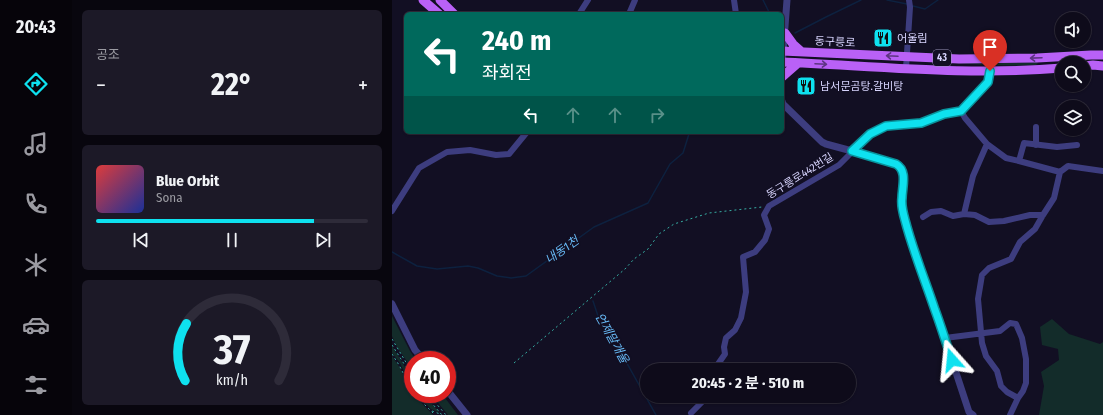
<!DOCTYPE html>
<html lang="ko">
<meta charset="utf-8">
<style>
:root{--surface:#0e0b1a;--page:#1c1927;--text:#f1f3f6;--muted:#9b9ba2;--line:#2e2b39;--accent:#0ee1ef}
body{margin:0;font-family:"Fira Sans Condensed","Noto Sans KR",sans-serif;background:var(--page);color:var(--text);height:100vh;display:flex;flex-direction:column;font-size:15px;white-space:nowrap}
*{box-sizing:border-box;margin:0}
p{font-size:13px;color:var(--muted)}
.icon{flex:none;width:22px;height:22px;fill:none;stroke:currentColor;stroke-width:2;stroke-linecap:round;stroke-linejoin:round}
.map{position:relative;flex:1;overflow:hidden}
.sheet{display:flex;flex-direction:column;gap:10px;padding:10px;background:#08060e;width:320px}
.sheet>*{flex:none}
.guide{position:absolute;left:12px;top:12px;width:380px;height:122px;border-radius:6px;box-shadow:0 1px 3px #0004,0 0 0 1px var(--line);background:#00695c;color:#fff;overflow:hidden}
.fabs{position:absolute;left:663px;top:12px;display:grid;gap:8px}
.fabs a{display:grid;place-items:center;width:36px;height:36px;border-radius:50%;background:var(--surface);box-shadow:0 1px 3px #0004,0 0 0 1px var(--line);font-size:20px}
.speed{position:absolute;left:12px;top:351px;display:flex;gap:8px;font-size:20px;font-weight:700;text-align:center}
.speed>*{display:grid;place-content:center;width:52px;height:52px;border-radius:50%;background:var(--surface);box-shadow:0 1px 3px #0004,0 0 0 1px var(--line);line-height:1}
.speed .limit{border:6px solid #d22;background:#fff;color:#111}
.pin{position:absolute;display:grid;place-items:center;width:34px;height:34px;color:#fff;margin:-41px -17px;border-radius:50% 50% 50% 0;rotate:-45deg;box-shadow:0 0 4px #0007}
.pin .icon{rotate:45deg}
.me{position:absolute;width:44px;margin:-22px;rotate:342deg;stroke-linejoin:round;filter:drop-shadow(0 0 3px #0008)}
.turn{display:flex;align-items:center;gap:14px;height:84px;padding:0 12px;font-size:18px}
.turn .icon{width:52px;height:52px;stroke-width:2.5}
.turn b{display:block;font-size:28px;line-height:34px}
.lanes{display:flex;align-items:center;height:38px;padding:0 12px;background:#0003;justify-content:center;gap:20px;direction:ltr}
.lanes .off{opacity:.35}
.big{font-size:30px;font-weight:700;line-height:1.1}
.sheet .tile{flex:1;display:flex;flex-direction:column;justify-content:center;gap:6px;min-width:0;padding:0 14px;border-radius:6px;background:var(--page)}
.sheet .dial{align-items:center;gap:0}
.dial svg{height:104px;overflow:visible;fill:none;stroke:var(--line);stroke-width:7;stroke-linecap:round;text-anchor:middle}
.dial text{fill:var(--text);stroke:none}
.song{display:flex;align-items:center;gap:12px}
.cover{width:48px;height:48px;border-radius:6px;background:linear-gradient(135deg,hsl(0 70% 55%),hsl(230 70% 35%))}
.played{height:4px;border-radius:2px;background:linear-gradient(90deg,var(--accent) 80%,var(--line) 80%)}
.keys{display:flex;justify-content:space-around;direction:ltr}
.heat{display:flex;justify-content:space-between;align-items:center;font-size:22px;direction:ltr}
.trip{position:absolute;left:248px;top:363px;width:216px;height:40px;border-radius:20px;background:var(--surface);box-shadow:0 1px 3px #0004,0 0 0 1px var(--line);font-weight:700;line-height:40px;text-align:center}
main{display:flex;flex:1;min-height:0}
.tab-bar{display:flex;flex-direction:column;width:72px;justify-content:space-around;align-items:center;background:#06040a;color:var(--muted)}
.tab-bar .icon{width:28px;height:28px}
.tab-bar .current{color:var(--accent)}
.tab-bar b{font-size:18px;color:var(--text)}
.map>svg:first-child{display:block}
</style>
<main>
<nav class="tab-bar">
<b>20:43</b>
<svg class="icon current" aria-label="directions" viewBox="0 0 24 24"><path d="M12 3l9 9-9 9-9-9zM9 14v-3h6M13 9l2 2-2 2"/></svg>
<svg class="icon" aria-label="music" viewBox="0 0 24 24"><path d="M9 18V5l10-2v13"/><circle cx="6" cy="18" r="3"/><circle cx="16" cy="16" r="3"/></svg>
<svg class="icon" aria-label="phone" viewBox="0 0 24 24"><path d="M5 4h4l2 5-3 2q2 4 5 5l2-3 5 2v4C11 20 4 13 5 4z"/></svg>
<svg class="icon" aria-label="climate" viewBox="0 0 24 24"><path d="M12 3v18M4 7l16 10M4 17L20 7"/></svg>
<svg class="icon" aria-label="car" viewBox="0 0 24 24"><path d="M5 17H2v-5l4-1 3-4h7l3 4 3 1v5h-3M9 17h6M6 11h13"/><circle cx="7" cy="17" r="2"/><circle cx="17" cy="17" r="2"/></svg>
<svg class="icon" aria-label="filters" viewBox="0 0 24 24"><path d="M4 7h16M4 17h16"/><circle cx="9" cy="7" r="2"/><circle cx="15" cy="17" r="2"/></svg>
</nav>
<section class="sheet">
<div class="tile"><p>공조</p>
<div class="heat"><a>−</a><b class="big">22°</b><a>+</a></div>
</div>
<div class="tile">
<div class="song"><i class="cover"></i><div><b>Blue Orbit</b><p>Sona</p></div></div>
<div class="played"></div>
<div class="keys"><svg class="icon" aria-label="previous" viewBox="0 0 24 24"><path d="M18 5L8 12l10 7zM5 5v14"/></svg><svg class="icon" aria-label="pause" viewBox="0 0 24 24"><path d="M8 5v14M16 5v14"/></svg><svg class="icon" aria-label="next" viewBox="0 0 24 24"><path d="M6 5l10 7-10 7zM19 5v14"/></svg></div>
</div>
<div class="tile dial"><svg viewBox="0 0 100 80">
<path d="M14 69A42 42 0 1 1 86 69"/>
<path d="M14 69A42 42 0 0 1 15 25" stroke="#0ee1ef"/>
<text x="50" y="56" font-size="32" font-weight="700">37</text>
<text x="50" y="72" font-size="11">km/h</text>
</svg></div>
</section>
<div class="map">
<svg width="711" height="415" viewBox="0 0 711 415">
<rect width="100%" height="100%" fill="#120f23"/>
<path fill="#132c2a" d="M 560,62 L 615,63 L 645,62 L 646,63 L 644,65 C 617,66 589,65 561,63 Z
M 0,316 L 18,351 L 24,360 L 21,360 L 21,370 L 5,347 L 0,336 Z
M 660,319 L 677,334 L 708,344 L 711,342 L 711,415 L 647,415 L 652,386 L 649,372 L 667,360 L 666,349 L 650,345 L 648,327 Z
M 0,346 L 21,380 L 21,390 L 8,363 L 0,353 Z
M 0,356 L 8,368 L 21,394 L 41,415 L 0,415 Z
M 24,394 L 31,394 L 48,413 L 39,409 Z
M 39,394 L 50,394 L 66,415 L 56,415 Z"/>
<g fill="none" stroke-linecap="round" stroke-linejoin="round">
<path stroke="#0d213f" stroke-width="1.5" d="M 371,0 L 378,14
M 495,0 L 515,4
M 521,6 L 533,9 L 546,0
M 403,33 L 434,17 L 469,0
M 0,252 L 25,266 L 45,269 L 76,266 L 86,268 L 105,276 L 119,278 L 134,276 L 202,227 L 256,203 L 278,164 L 291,153 L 297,134 L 299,132
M 201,301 L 206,316 L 214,326 L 264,415"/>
<path stroke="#36aea3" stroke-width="1" stroke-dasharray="2 3" stroke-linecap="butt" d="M 0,339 L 21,374
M 0,345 L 21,378
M 0,354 L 7,365 L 21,392
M 122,363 L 233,269 L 242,259 L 256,249 L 267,234 L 282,224 L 317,213 L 370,207
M 22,394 L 43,415
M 32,394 L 50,415
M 36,394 L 54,415
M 40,411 L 48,414"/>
<path stroke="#3d3d7f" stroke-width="6" d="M 342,0 L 344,14
M 187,14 L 196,0
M 237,14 L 243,0
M 514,68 L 518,7 L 517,0
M 569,111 L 573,118 L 595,144 L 614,158 L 627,161 L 668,172
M 644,145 L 644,127
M 627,161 L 632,143 L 665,147 L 685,145
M 0,211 L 27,168 L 55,152 L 78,150 L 104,155 L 117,154 L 135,132
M 572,214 L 581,176 L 595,144
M 531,217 L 539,212 L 549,211 L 561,216 L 572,214 L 583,215 L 597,222 L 612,221 L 638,215 L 651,215
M 553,338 L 608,331 L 618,323 L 624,324 L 630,338 L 634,359 L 634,383 L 631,391 L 626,398
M 324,370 L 326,364 L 333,354 L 332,347 L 334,338 L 343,330 L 349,318 L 354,292 L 351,257 L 363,252 L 373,240 L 377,229 L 372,215 L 377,206 L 447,165 L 478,134 L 493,126 L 529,123 L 552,114 L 569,111 L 596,82 L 598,71
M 299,413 L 310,402 L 314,396
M 618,415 L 626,398 L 615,392 L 609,386 L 605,371 L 594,356 L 590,343 L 586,299 L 590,275 L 597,268 L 619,259 L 628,242 L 643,229 L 651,215 L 662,198 L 668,172 L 676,166 L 711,171"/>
<path stroke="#3d3d7f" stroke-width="7" d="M 390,66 L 395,0
M 390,101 L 391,104 L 430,142 L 434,144 L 460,151 L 504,165 L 508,166 L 510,170 L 511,175 L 509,200 L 513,219 L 525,262 L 544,312 L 577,412 L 581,415
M 0,304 L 23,350 L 32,360
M 55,390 L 75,415"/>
<path stroke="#b961f6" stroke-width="9" d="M 31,0 L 47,14
M 48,0 L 62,14
M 390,37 L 393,33 L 401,44 L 410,52
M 390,51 L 567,59 L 645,58 L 699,55 L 711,55
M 390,62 C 483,66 577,76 670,68
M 692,66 L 701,65 L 711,66
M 390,77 L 406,63"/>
</g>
<defs><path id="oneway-shaft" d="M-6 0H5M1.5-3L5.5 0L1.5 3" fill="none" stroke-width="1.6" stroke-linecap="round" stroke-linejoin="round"/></defs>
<g stroke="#5d3482">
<use href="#oneway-shaft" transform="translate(500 56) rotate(-177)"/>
<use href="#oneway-shaft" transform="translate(644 58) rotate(178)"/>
<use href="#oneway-shaft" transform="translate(429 64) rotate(3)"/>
</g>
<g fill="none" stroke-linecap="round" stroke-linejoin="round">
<g stroke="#09929b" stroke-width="10">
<path id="route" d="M 560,360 C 554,343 549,326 543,310 C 533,280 521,251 513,220 C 511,213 509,205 510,198 C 510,187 516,171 504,164 L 460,151 L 478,134 L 494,126 L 529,123 L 552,114 L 569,111 L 596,82 L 598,71"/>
</g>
<use href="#route" stroke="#0ee1ef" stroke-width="7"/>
</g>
<defs>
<g id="restaurant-square" transform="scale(1)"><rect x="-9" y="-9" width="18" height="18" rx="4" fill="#0ee1ef" stroke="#120f23"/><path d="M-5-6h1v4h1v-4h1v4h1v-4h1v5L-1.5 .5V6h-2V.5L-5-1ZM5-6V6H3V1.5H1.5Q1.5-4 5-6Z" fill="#111"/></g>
</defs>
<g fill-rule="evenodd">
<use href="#restaurant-square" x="491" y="38"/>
<use href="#restaurant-square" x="414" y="86"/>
</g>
<g text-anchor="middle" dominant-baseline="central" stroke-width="4" stroke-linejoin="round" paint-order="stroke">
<rect fill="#120f23" stroke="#9c99bc" stroke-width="1" x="541" y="50" width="18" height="16" rx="3"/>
<g font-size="10" font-weight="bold" fill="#d7d4fd">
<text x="550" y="58">43</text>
</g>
<g font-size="11" fill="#d7d4fd" stroke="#120f23" text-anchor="start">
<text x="505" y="38">어울림</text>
<text x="428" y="86">남서문곰탕.갈비탕</text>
</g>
<g font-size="11" fill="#d7d4fd" stroke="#120f23">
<text transform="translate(443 42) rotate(3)">동구릉로</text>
<text transform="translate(408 176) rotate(-32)">동구릉로442번길</text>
</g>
<g font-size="12" font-style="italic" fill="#68baf6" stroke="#120f23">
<text transform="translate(170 250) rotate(-35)">내동1천</text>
<text transform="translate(220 338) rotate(61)">언제말개울</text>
</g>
</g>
</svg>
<div class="fabs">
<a><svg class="icon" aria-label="sound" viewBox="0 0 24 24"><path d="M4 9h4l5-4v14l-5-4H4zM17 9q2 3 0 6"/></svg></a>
<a><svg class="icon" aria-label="search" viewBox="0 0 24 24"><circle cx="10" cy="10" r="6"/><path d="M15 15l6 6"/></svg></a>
<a><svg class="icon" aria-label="layers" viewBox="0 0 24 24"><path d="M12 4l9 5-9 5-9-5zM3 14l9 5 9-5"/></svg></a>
</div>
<div class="speed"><div class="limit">40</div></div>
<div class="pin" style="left:598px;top:71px;background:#d93025"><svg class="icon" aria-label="arrive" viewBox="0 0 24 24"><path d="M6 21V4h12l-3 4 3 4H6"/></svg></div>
<svg class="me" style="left:560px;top:360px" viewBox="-20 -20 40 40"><path d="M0-17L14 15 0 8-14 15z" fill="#0ee1ef" stroke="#fff" stroke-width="4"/></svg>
<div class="trip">20:45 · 2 분 · 510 m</div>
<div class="guide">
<div class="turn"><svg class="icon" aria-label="left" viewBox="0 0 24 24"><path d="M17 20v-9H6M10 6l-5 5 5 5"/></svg><div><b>240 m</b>좌회전</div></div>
<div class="lanes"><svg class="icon" aria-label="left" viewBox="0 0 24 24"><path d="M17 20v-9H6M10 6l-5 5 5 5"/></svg><svg class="icon off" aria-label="ahead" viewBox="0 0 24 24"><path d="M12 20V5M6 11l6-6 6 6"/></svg><svg class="icon off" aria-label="ahead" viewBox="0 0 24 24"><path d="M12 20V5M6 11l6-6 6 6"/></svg><svg class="icon off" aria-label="right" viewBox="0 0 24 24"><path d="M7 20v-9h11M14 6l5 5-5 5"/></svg></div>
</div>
</div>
</main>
